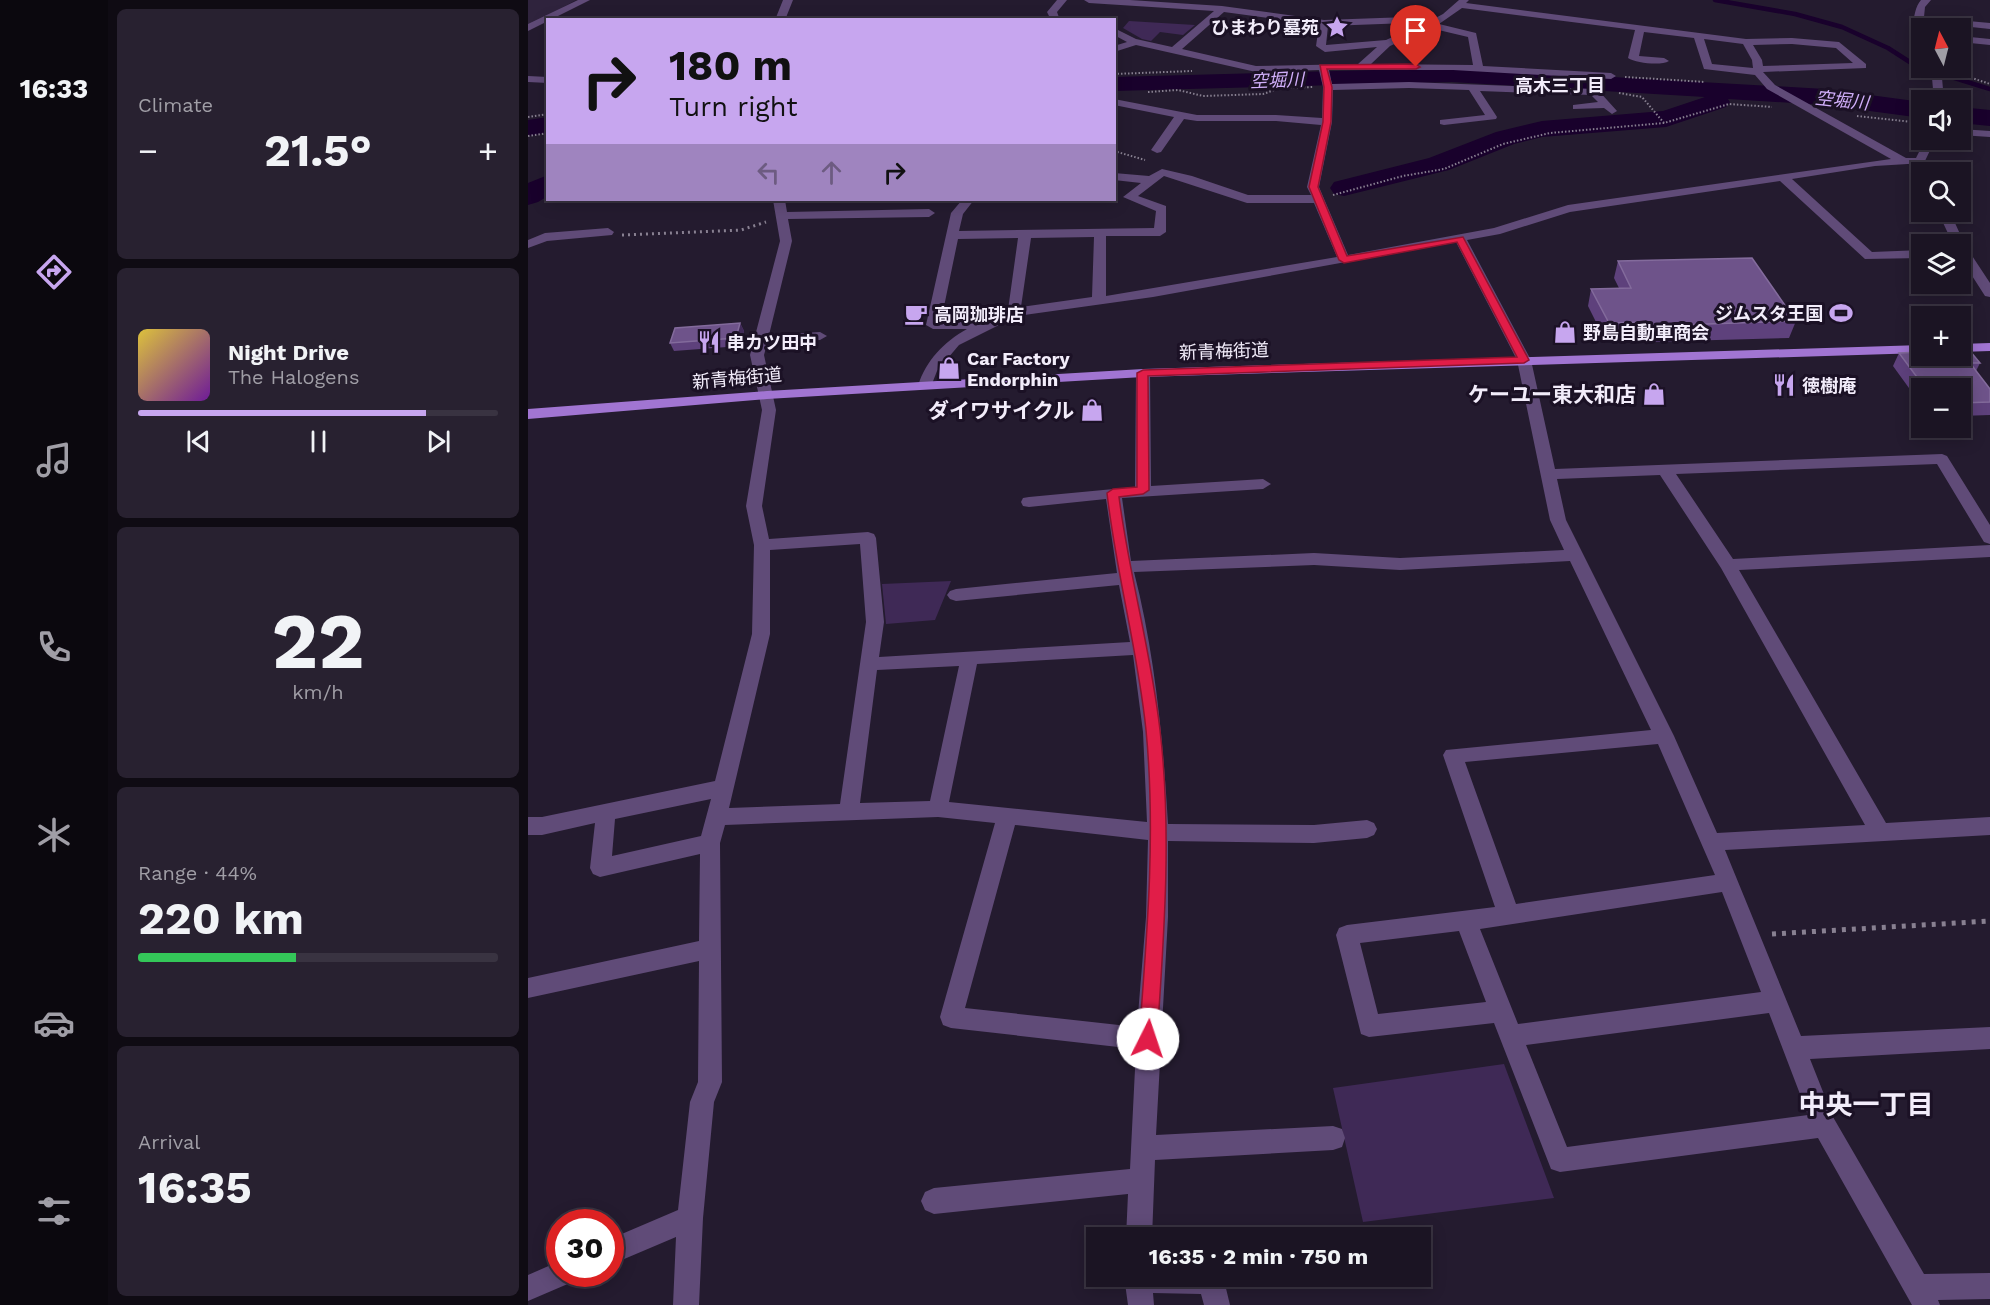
<!DOCTYPE html>
<meta charset="utf-8">
<style>
:root{--surface:#1b1423;--page:#282130;--text:#f1f3f6;--muted:#a09ea6;--line:#393341;--accent:#c7a6ef}
body{margin:0;font-family:"Work Sans","Noto Sans JP",sans-serif;background:var(--page);color:var(--text);height:100vh;display:flex;flex-direction:column;font-size:22px;white-space:nowrap}
*{box-sizing:border-box;margin:0}
p{font-size:20px;color:var(--muted)}
.icon{flex:none;width:33px;height:33px;fill:none;stroke:currentColor;stroke-width:2;stroke-linecap:round;stroke-linejoin:round}
.map{position:relative;flex:1;overflow:hidden}
.panel{display:flex;flex-direction:column;gap:9px;padding:9px;background:#0f0b13;width:420px}
.panel>*{flex:none}
.hud{position:absolute;left:18px;top:18px;width:570px;height:183px;border-radius:0px;box-shadow:0 3px 15px #0003,0 0 0 2px var(--line);background:#c7a6ef;color:#111;overflow:hidden}
.needle{width:39px;rotate:353deg}
.controls{position:absolute;left:1383px;top:18px;display:grid;gap:12px}
.controls a{display:grid;place-items:center;width:60px;height:60px;border-radius:0px;background:var(--surface);box-shadow:0 3px 15px #0003,0 0 0 2px var(--line);font-size:30px}
.speed{position:absolute;left:18px;top:1209px;display:flex;gap:12px;font-size:30px;font-weight:700;text-align:center}
.speed>*{display:grid;place-content:center;width:78px;height:78px;border-radius:50%;background:var(--surface);box-shadow:0 3px 15px #0003,0 0 0 2px var(--line);line-height:1}
.speed .limit{border:9px solid #d22;background:#fff;color:#111}
.pin{position:absolute;display:grid;place-items:center;width:51px;height:51px;color:#fff;margin:-62px -26px;border-radius:50% 50% 50% 0;rotate:-45deg;box-shadow:0 0 6px #0007}
.pin .icon{rotate:45deg}
.me{position:absolute;width:66px;margin:-33px;rotate:4deg;stroke-linejoin:round;filter:drop-shadow(0 0 4px #0008)}
.turn{display:flex;align-items:center;gap:21px;height:126px;padding:0 24px;font-size:27px}
.turn .icon{width:78px;height:78px;stroke-width:2.5}
.turn b{display:block;font-size:42px;line-height:51px}
.lanes{display:flex;align-items:center;height:57px;padding:0 24px;background:#0003;justify-content:center;gap:30px;direction:ltr}
.lanes .off{opacity:.35}
.big{font-size:45px;font-weight:700;line-height:1.1}
.panel .tile{flex:1;display:flex;flex-direction:column;justify-content:center;gap:9px;min-width:0;padding:0 21px;border-radius:9px;background:var(--page)}
.panel .dial{align-items:center;gap:0}
.dial b{font-size:78px;line-height:1}
.song{display:flex;align-items:center;gap:18px}
.cover{width:72px;height:72px;border-radius:9px;background:linear-gradient(135deg,hsl(50 70% 55%),hsl(280 70% 35%))}
.played{height:6px;border-radius:3px;background:linear-gradient(90deg,var(--accent) 80%,var(--line) 80%)}
.keys{display:flex;justify-content:space-around;direction:ltr}
.heat{display:flex;justify-content:space-between;align-items:center;font-size:33px;direction:ltr}
.charge{height:9px;border-radius:4px;background:linear-gradient(90deg,#34c759 44%,var(--line) 0)}
.trip{position:absolute;left:558px;top:1227px;width:345px;height:60px;border-radius:0px;background:var(--surface);box-shadow:0 3px 15px #0003,0 0 0 2px var(--line);font-weight:700;line-height:60px;text-align:center}
main{display:flex;flex:1;min-height:0}
.dock{display:flex;flex-direction:column;width:108px;justify-content:space-around;align-items:center;background:#0b080e;color:var(--muted)}
.dock .icon{width:42px;height:42px}
.dock .current{color:var(--accent)}
.dock b{font-size:27px;color:var(--text)}
.map>svg:first-child{display:block}
</style>
<main>
<nav class="dock">
<b>16:33</b>
<svg class="icon current" aria-label="directions" viewBox="0 0 24 24"><path d="M12 3l9 9-9 9-9-9zM9 14v-3h6M13 9l2 2-2 2"/></svg>
<svg class="icon" aria-label="music" viewBox="0 0 24 24"><path d="M9 18V5l10-2v13"/><circle cx="6" cy="18" r="3"/><circle cx="16" cy="16" r="3"/></svg>
<svg class="icon" aria-label="phone" viewBox="0 0 24 24"><path d="M5 4h4l2 5-3 2q2 4 5 5l2-3 5 2v4C11 20 4 13 5 4z"/></svg>
<svg class="icon" aria-label="climate" viewBox="0 0 24 24"><path d="M12 3v18M4 7l16 10M4 17L20 7"/></svg>
<svg class="icon" aria-label="car" viewBox="0 0 24 24"><path d="M5 17H2v-5l4-1 3-4h7l3 4 3 1v5h-3M9 17h6M6 11h13"/><circle cx="7" cy="17" r="2"/><circle cx="17" cy="17" r="2"/></svg>
<svg class="icon" aria-label="filters" viewBox="0 0 24 24"><path d="M4 7h16M4 17h16"/><circle cx="9" cy="7" r="2"/><circle cx="15" cy="17" r="2"/></svg>
</nav>
<section class="panel">
<div class="tile"><p>Climate</p>
<div class="heat"><a>−</a><b class="big">21.5°</b><a>+</a></div>
</div>
<div class="tile">
<div class="song"><i class="cover"></i><div><b>Night Drive</b><p>The Halogens</p></div></div>
<div class="played"></div>
<div class="keys"><svg class="icon" aria-label="previous" viewBox="0 0 24 24"><path d="M18 5L8 12l10 7zM5 5v14"/></svg><svg class="icon" aria-label="pause" viewBox="0 0 24 24"><path d="M8 5v14M16 5v14"/></svg><svg class="icon" aria-label="next" viewBox="0 0 24 24"><path d="M6 5l10 7-10 7zM19 5v14"/></svg></div>
</div>
<div class="tile dial"><b>22</b><p>km/h</p></div>
<div class="tile"><p>Range · 44%</p><b class="big">220 km</b><div class="charge"></div></div>
<div class="tile"><p>Arrival</p><b class="big">16:35</b></div>
</section>
<div class="map">
<svg width="1462" height="1305" viewBox="0 0 1462 1305">
<rect width="100%" height="100%" fill="#241b2f"/>
<path fill="#2f233d" d="M 0,0 L 48,0 L 0,27 Z"/>
<path fill="#3f2956" d="M 601,21 L 667,25 L 655,35 L 632,32 L 623,41 L 614,39 L 595,28 Z
M 423,581 L 407,620 L 358,624 L 354,584 Z
M 976,1064 L 1026,1198 L 835,1222 L 805,1088 Z"/>
<g fill="none" stroke-linecap="round" stroke-linejoin="round">
<path stroke="#19012c" stroke-width="4.5" d="M 1187,0 L 1267,14 L 1314,27 L 1360,48 L 1388,66 L 1462,89"/>
<path fill="#19012c" fill-rule="evenodd" d="M 924,68 L 1297,89 L 1394,102 L 1394,118 L 1297,105 L 1200,99 L 1202,102 L 1198,107 L 1138,127 L 1014,137 L 986,144 L 921,170 L 816,196 L 806,194 L 802,188 L 806,182 L 901,158 L 968,132 L 1014,121 L 1135,111 L 1177,97 L 924,82 L 586,91 L 586,77 Z
M 1432,107 L 1462,110 L 1462,126 L 1432,123 Z
M 20,117 L 20,133 L 0,136 L 0,120 Z
M 20,175 L 20,196 L 10,202 L 0,205 L 0,183 Z"/>
<path stroke="#888091" stroke-width="2" stroke-dasharray="1.5 2" stroke-linecap="butt" d="M 1423,71 L 1462,84
M 586,74 L 664,71
M 1097,77 L 1177,82
M 620,92 L 650,90 L 675,96 L 735,94 L 752,88 L 785,87
M 1091,93 L 1114,97 L 1136,123
M 1329,116 L 1394,123
M 0,117 L 20,114
M 0,136 L 20,133
M 586,151 L 617,160
M 805,195 L 875,176 L 916,169 L 975,144 L 1022,133 L 1136,123 L 1201,104 L 1244,107"/>
<path stroke="#888091" stroke-width="3" stroke-dasharray="2 4" stroke-linecap="butt" d="M 94,235 L 213,230 L 238,222"/>
<path stroke="#888091" stroke-width="5" stroke-dasharray="4 6" stroke-linecap="butt" d="M 1244,934 L 1462,921"/>
<path fill="#604b78" fill-rule="evenodd" d="M 50,0 L 62,0 L 0,31 L 0,24 Z
M 255,0 L 265,0 L 257,20 L 247,20 Z
M 529,0 L 539,0 L 529,12 L 532,20 L 523,20 L 519,12 Z
M 556,0 L 602,0 L 694,6 L 796,20 L 880,17 L 900,22 L 915,14 L 931,0 L 941,0 L 938,3 L 1218,39 L 1264,38 L 1311,42 L 1338,64 L 1338,68 L 1235,72 L 1247,85 L 1378,158 L 1388,158 L 1397,140 L 1407,140 L 1396,163 L 1347,166 L 1264,179 L 1344,252 L 1394,250 L 1394,258 L 1337,259 L 1252,181 L 1042,212 L 972,234 L 939,240 L 1003,360 L 1027,469 L 1414,454 L 1419,456 L 1462,525 L 1462,544 L 1456,542 L 1409,464 L 1148,474 L 1205,559 L 1462,545 L 1462,557 L 1211,570 L 1358,823 L 1462,817 L 1462,835 L 1197,850 L 1273,1036 L 1462,1027 L 1462,1049 L 1282,1059 L 1305,1117 L 1396,1274 L 1462,1273 L 1462,1299 L 1410,1300 L 1412,1305 L 1384,1305 L 1290,1138 L 1032,1172 L 1023,1169 L 966,1023 L 841,1037 L 833,1034 L 808,935 L 811,928 L 819,925 L 967,907 L 915,755 L 918,750 L 1123,730 L 1042,561 L 872,570 L 786,565 L 606,572 C 627,654 635,739 640,824 L 786,825 L 839,820 L 846,823 L 849,829 L 846,835 L 839,838 L 786,843 L 640,841 L 640,917 L 628,1135 L 805,1126 L 814,1129 L 817,1138 L 814,1147 L 805,1150 L 627,1160 L 624,1238 L 598,1238 L 600,1194 L 406,1214 L 397,1210 L 393,1201 L 397,1192 L 406,1188 L 602,1169 L 608,1049 L 423,1028 L 415,1025 L 412,1017 L 467,823 L 410,817 L 197,825 L 192,843 L 194,1082 L 186,1102 L 175,1218 L 171,1305 L 145,1305 L 148,1237 L 82,1265 L 82,1239 L 150,1210 L 162,1102 L 170,1082 L 171,961 L 0,998 L 0,978 L 171,941 L 172,854 L 72,877 L 65,874 L 62,868 L 67,823 L 14,835 L 0,835 L 0,817 L 14,817 L 187,781 L 224,634 L 226,545 L 218,506 L 234,410 L 222,355 L 252,241 L 245,200 L 257,200 L 259,212 L 401,209 L 407,213 L 401,217 L 260,219 L 264,241 L 241,335 L 292,332 L 299,336 L 292,340 L 239,344 L 236,355 L 248,410 L 234,506 L 241,539 L 340,532 L 346,534 L 348,538 L 356,622 L 351,657 L 602,642 L 591,585 L 428,601 L 422,599 L 419,595 L 422,591 L 428,589 L 589,573 L 578,499 L 501,507 L 495,506 L 493,502 L 495,498 L 501,497 L 607,487 L 608,373 L 615,369 L 622,373 L 623,486 L 735,479 L 743,484 L 735,489 L 594,498 L 603,561 L 786,553 L 872,558 L 1036,550 L 1022,520 L 989,360 L 928,242 L 625,297 L 489,316 L 431,345 L 409,371 L 402,389 L 392,389 L 390,386 C 398,360 416,342 439,329 L 405,329 L 398,325 L 423,213 L 434,200 L 446,200 L 435,214 L 431,231 L 626,228 L 628,211 L 595,197 L 613,183 L 586,180 L 586,173 L 621,176 L 634,169 L 664,176 L 720,195 L 783,195 L 779,187 L 793,125 L 748,121 L 669,121 L 656,119 L 633,152 L 629,153 L 623,150 L 646,117 L 586,105 L 586,99 L 669,115 L 748,115 L 794,118 L 795,87 L 791,70 L 728,72 L 608,45 L 586,52 L 586,46 L 599,42 L 586,35 L 586,28 L 608,39 L 644,47 L 686,11 L 561,3 ZM 934,8 L 1107,30 L 1100,58 C 1108,63 1133,66 1141,61 L 1136,58 L 1111,56 L 1116,32 L 1166,38 L 1176,69 L 1227,75 L 1239,89 L 1363,159 L 1040,205 L 966,228 L 820,255 L 791,187 L 804,122 L 805,90 L 881,88 L 941,90 L 957,115 L 912,120 L 912,124 L 916,125 L 968,119 L 969,117 L 952,91 L 1063,95 L 1070,102 L 1045,105 L 1045,109 L 1076,108 L 1084,114 L 1089,111 L 1070,90 L 1066,89 L 881,82 L 804,84 L 801,70 L 925,70 L 1083,79 L 1088,76 L 1083,73 L 955,66 L 948,33 L 911,24 ZM 696,12 L 791,25 L 788,46 L 797,52 L 849,47 L 830,64 L 728,66 L 654,49 ZM 880,23 L 891,25 L 858,40 L 798,45 L 800,26 ZM 902,28 L 940,37 L 945,65 L 843,64 L 862,46 ZM 1176,39 L 1215,44 L 1224,60 L 1225,68 L 1184,64 ZM 1264,44 L 1308,48 L 1325,63 L 1235,66 L 1234,60 L 1225,45 ZM 636,176 L 719,203 L 786,203 L 809,257 L 578,296 L 578,236 L 632,236 L 638,232 L 638,206 L 610,196 ZM 566,237 L 564,297 L 493,307 L 503,238 ZM 490,238 L 480,310 L 455,321 L 413,321 L 430,239 ZM 1132,475 L 1193,568 L 1337,825 L 1189,833 L 1146,736 L 1038,520 L 1029,479 ZM 332,544 L 338,622 L 312,804 L 201,808 L 242,634 L 242,550 ZM 605,655 L 615,732 L 619,822 L 421,802 L 449,664 ZM 431,666 L 402,801 L 332,803 L 349,670 ZM 1130,744 L 1187,875 L 988,904 L 937,762 ZM 183,799 L 173,836 L 84,856 L 87,819 ZM 487,825 L 620,840 L 618,917 L 609,1027 L 437,1008 ZM 1194,892 L 1233,992 L 990,1024 L 952,929 ZM 931,931 L 958,1002 L 850,1014 L 832,943 ZM 1241,1013 L 1280,1115 L 1039,1147 L 998,1045 Z
M 1393,0 L 1403,0 L 1397,7 L 1396,17 L 1462,23 L 1462,29 L 1396,22 L 1396,28 L 1394,28 L 1394,56 L 1391,55 C 1383,42 1383,11 1393,0 Z
M 1432,36 L 1462,39 L 1462,45 L 1432,42 Z
M 1398,68 L 1408,68 L 1414,78 L 1416,100 L 1406,100 L 1404,78 Z
M 0,76 L 20,77 L 20,83 L 0,82 Z
M 1432,129 L 1462,131 L 1462,137 L 1432,135 Z
M 1410,212 L 1422,212 L 1437,245 L 1462,283 L 1462,297 L 1457,296 L 1432,257 L 1432,244 L 1425,244 Z
M 80,228 L 86,232 L 84,235 L 19,241 L 0,248 L 0,240 L 17,233 Z
M 32,1261 L 32,1274 L 46,1274 L 42,1283 L 0,1301 L 0,1275 Z
M 596,1276 L 695,1276 L 702,1305 L 676,1305 L 673,1294 L 625,1293 L 626,1305 L 600,1305 Z"/>
<path fill="#a175d2" fill-rule="evenodd" d="M 1462,343 L 1462,351 L 1432,352 L 1432,344 Z
M 1394,345 L 1394,353 L 615,377 L 239,399 L 0,419 L 0,409 L 239,391 L 615,369 Z"/>
</g>
<path fill="#5e417c" d="M 1090,261 L 1268,321 L 1261,338 L 1117,342 L 1112,339 L 1077,340 L 1060,306 L 1063,289 L 1091,288 L 1086,278 Z
M 212,323 L 216,331 L 212,346 L 146,351 L 142,343 Z
M 1371,353 L 1452,363 L 1448,371 L 1462,389 L 1462,415 L 1432,416 L 1432,388 L 1394,388 L 1394,406 L 1365,366 Z"/>
<path fill="#402a58" d="M 212,323 L 216,331 L 212,346 L 208,338 Z"/>
<path fill="#6e538a" stroke="#836b9c" stroke-width="1.5" d="M 1224,258 L 1268,321 L 1121,326 L 1117,322 L 1081,323 L 1063,289 L 1103,288 L 1090,261 Z
M 212,323 L 208,338 L 142,343 L 147,328 Z
M 1432,351 L 1442,351 L 1452,363 L 1442,363 L 1462,389 L 1462,402 L 1432,403 L 1432,388 L 1397,388 L 1371,353 L 1394,352 L 1394,356 L 1432,356 Z"/>
<path fill="#e11d48" stroke="#92132f" stroke-width="1.5" d="M 792,65 L 888,64 L 892,67 L 888,69 L 799,69 L 804,87 L 803,122 L 790,187 L 819,256 L 935,237 L 1001,360 L 996,363 L 620,376 L 621,490 L 615,494 L 591,497 C 601,575 623,651 632,730 C 644,832 636,936 629,1039 L 626,1045 L 620,1047 L 614,1045 L 611,1039 C 619,936 628,833 618,730 C 610,651 588,573 579,493 L 585,489 L 609,487 L 609,373 L 615,370 L 989,357 L 929,242 L 816,263 L 811,260 L 781,187 L 795,122 L 796,87 Z"/>
<defs>
<g id="sight-bare" transform="scale(1.8)"><path d="M0-6L1.8-2.2L6-1.7L2.9 1.2L3.7 5.4L0 3.3L-3.7 5.4L-2.9 1.2L-6-1.7L-1.8-2.2Z" fill="#c7a6ef" stroke="#1b1125" stroke-width="2.5" paint-order="stroke"/></g>
<g id="stadium-bare" transform="scale(1.8)"><path d="M0-5a6.5 5 0 1 0 0 10a6.5 5 0 1 0 0-10ZM-3.5-1.8h7v3.6h-7Z" fill="#c7a6ef" stroke="#1b1125" stroke-width="2.5" paint-order="stroke"/></g>
<g id="cafe-bare" transform="scale(1.8)"><path d="M-5.5-4.5H6V0H3Q3 3.5 0 3.5H-2.5Q-5.5 3.5-5.5 0ZM3-3.2v2h1.7v-2ZM-6 4.5H4V6H-6Z" fill="#c7a6ef" stroke="#1b1125" stroke-width="2.5" paint-order="stroke"/></g>
<g id="shop-bare" transform="scale(1.8)"><path d="M-5-2.5h2.3a2.7 3.5 0 0 1 5.4 0H5L5.5 6h-11ZM-1.5-2.5h3a1.5 2.3 0 0 0-3 0Z" fill="#c7a6ef" stroke="#1b1125" stroke-width="2.5" paint-order="stroke"/></g>
<g id="restaurant-bare" transform="scale(1.8)"><path d="M-5-6h1v4h1v-4h1v4h1v-4h1v5L-1.5 .5V6h-2V.5L-5-1ZM5-6V6H3V1.5H1.5Q1.5-4 5-6Z" fill="#c7a6ef" stroke="#1b1125" stroke-width="2.5" paint-order="stroke"/></g>
</defs>
<g fill-rule="evenodd">
<use href="#sight-bare" x="809" y="27"/>
<use href="#stadium-bare" x="1313" y="313"/>
<use href="#cafe-bare" x="388" y="314"/>
<use href="#shop-bare" x="1037" y="332"/>
<use href="#restaurant-bare" x="181" y="342"/>
<use href="#shop-bare" x="421" y="368"/>
<use href="#restaurant-bare" x="1256" y="385"/>
<use href="#shop-bare" x="1126" y="394"/>
<use href="#shop-bare" x="564" y="410"/>
</g>
<g text-anchor="middle" dominant-baseline="central" stroke-width="6" stroke-linejoin="round" paint-order="stroke">
<g font-size="18" font-weight="bold" fill="#f2ecfa" stroke="#1b1125" text-anchor="start">
<text x="791" y="27" text-anchor="end">ひまわり墓苑</text>
<text x="1295" y="313" text-anchor="end">ジムスタ王国</text>
<text x="406" y="314">高岡珈琲店</text>
<text x="1055" y="332">野島自動車商会</text>
<text x="199" y="342">串カツ田中</text>
<text x="439" y="358">Car Factory<tspan x="439" dy="21">Endorphin</tspan></text>
<text x="1274" y="385">徳樹庵</text>
</g>
<g font-size="18" font-style="italic" fill="#d0aef9" stroke="#1b1125">
<text transform="translate(749 80) rotate(-2)">空堀川</text>
<text transform="translate(1314 100) rotate(6)">空堀川</text>
</g>
<g font-size="18" font-weight="bold" fill="#f2ecfa" stroke="#1b1125">
<text x="1032" y="85">高木三丁目</text>
</g>
<g font-size="18" fill="#f2ecfa" stroke="#1b1125">
<text transform="translate(696 351) rotate(-2)">新青梅街道</text>
<text transform="translate(209 378) rotate(-5)">新青梅街道</text>
</g>
<g font-size="21" font-weight="bold" fill="#f2ecfa" stroke="#1b1125" text-anchor="end">
<text x="1108" y="394">ケーユー東大和店</text>
<text x="546" y="410">ダイワサイクル</text>
</g>
<g font-size="27" font-weight="bold" fill="#f2ecfa" stroke="#1b1125">
<text x="1338" y="1105">中央一丁目</text>
</g>
</g>
</svg>
<div class="controls">
<a><svg class="needle" viewBox="-14 -14 28 28"><path d="M0-13l5 13h-10z" fill="#e53935"/><path d="M0 13l5-13h-10z" fill="#a09ea6"/></svg></a>
<a><svg class="icon" aria-label="sound" viewBox="0 0 24 24"><path d="M4 9h4l5-4v14l-5-4H4zM17 9q2 3 0 6"/></svg></a>
<a><svg class="icon" aria-label="search" viewBox="0 0 24 24"><circle cx="10" cy="10" r="6"/><path d="M15 15l6 6"/></svg></a>
<a><svg class="icon" aria-label="layers" viewBox="0 0 24 24"><path d="M12 4l9 5-9 5-9-5zM3 14l9 5 9-5"/></svg></a>
<a>+</a>
<a>−</a>
</div>
<div class="speed"><div class="limit">30</div></div>
<div class="pin" style="left:888px;top:67px;background:#d93025"><svg class="icon" aria-label="arrive" viewBox="0 0 24 24"><path d="M6 21V4h12l-3 4 3 4H6"/></svg></div>
<svg class="me" style="left:620px;top:1039px" viewBox="-20 -20 40 40"><circle r="19" fill="#fff"/><path d="M0-13L10 11 0 6-10 11z" fill="#e11d48"/></svg>
<div class="trip">16:35 · 2 min · 750 m</div>
<div class="hud">
<div class="turn"><svg class="icon" aria-label="right" viewBox="0 0 24 24"><path d="M7 20v-9h11M14 6l5 5-5 5"/></svg><div><b>180 m</b>Turn right</div></div>
<div class="lanes"><svg class="icon off" aria-label="left" viewBox="0 0 24 24"><path d="M17 20v-9H6M10 6l-5 5 5 5"/></svg><svg class="icon off" aria-label="ahead" viewBox="0 0 24 24"><path d="M12 20V5M6 11l6-6 6 6"/></svg><svg class="icon" aria-label="right" viewBox="0 0 24 24"><path d="M7 20v-9h11M14 6l5 5-5 5"/></svg></div>
</div>
</div>
</main>
